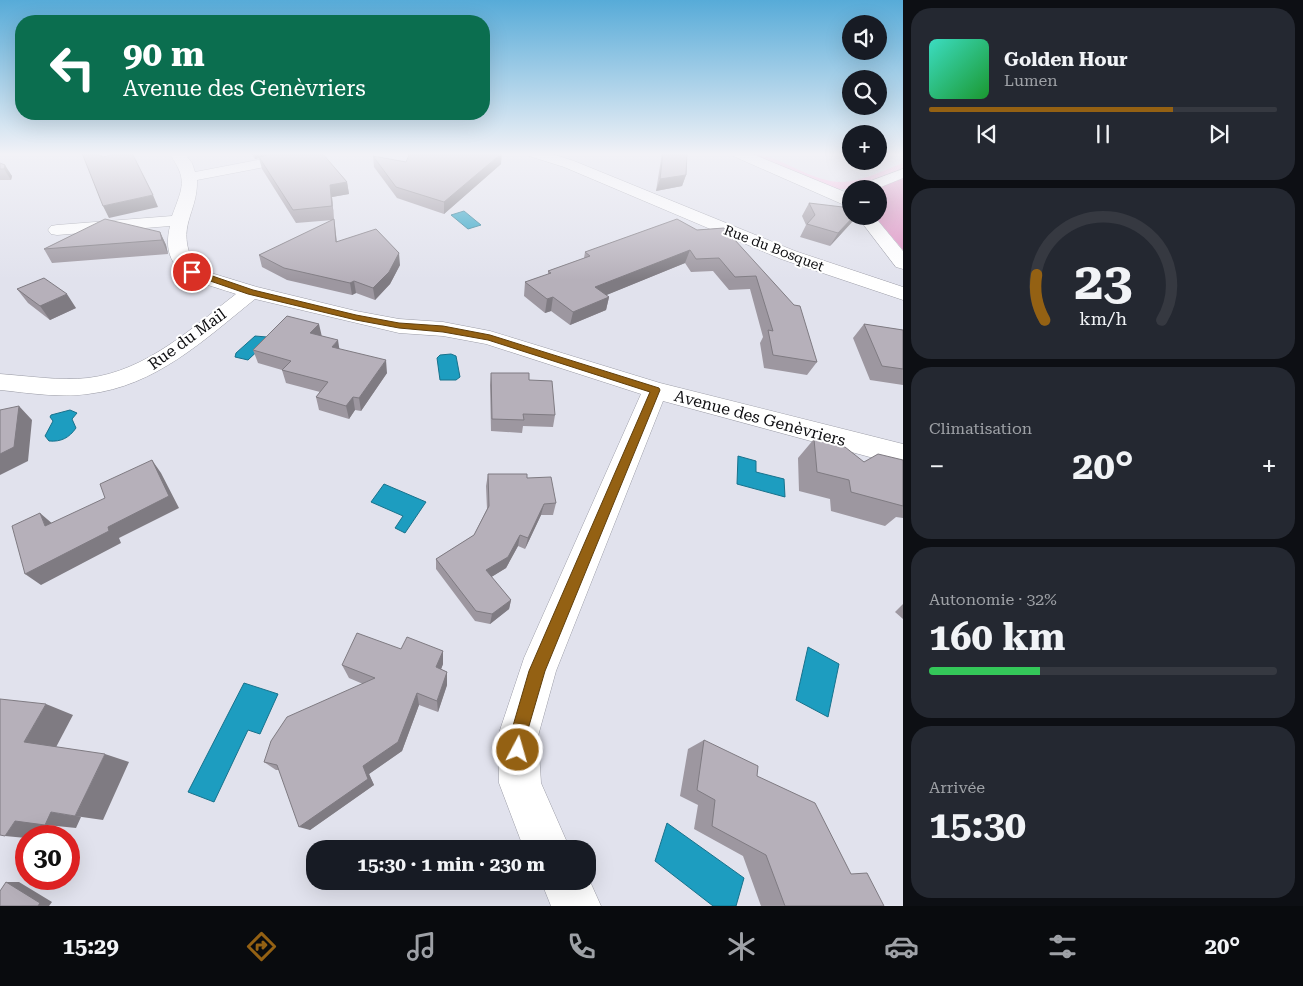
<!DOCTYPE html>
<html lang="fr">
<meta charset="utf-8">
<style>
:root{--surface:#171b24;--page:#242831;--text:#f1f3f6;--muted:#9ea1a6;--line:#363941;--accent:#946113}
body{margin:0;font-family:"Roboto Serif",serif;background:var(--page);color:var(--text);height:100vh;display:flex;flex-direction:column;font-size:19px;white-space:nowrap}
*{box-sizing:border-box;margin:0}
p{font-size:16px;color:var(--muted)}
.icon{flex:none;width:28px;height:28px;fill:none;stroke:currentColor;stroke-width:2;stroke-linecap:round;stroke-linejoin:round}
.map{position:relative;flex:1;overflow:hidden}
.drawer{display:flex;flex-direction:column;gap:8px;padding:8px;background:#0d0f14;width:400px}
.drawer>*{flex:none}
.top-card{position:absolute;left:15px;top:15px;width:475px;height:105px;border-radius:20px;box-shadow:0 5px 20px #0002;background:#0b6e4f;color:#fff;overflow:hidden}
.fabs{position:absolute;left:842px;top:15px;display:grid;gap:10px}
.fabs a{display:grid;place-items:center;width:45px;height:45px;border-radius:50%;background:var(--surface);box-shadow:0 5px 20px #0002;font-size:25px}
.speed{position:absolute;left:15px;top:825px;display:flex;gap:10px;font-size:25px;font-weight:700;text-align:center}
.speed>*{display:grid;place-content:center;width:65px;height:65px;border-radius:50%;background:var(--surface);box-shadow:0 5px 20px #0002;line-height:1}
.speed .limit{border:8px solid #d22;background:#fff;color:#111}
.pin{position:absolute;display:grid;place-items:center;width:42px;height:42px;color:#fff;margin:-21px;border:2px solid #fff;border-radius:50%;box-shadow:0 1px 5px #0007}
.me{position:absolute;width:55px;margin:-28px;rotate:6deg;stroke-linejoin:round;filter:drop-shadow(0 0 4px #0008)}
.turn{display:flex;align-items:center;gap:18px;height:105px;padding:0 25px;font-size:22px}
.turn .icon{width:65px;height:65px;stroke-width:2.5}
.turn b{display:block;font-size:35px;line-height:42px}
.big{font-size:38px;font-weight:700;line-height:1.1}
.drawer .card{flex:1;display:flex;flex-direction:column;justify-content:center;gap:8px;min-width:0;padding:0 18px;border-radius:20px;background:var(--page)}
.drawer .dial{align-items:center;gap:0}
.dial svg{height:130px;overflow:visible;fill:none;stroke:var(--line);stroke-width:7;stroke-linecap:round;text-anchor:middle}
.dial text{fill:var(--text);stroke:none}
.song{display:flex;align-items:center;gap:15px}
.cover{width:60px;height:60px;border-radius:8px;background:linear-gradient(135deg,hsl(170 70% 55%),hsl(130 70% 35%))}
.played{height:5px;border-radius:2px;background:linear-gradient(90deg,var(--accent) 70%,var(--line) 70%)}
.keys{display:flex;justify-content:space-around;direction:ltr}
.heat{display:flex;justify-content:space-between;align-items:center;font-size:28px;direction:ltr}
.charge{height:8px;border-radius:4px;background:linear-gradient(90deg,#34c759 32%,var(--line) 0)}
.trip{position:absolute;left:306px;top:840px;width:290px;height:50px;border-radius:20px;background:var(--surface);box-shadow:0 5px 20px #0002;font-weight:700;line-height:50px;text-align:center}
.tab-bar{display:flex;height:80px;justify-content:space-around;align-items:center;background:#090b0e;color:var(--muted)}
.tab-bar .icon{width:35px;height:35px}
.tab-bar .on{color:var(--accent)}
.tab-bar b{font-size:22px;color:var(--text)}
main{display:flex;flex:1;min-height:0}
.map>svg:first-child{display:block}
</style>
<main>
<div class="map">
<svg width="903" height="906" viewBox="0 0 903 906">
<rect width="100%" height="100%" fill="#e1e2ed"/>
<path fill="#fdbbe3" d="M 745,153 C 779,153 807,181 841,182 C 861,182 884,170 903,163 L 903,170 L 857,189 L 832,189 Z"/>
<path fill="#dd8ec0" d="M 903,176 L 903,250 L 874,216 L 879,216 L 879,189 L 870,189 Z"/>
<path fill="#1d9dc0" stroke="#18728c" d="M 464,211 L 481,225 L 468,229 L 451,215 Z
M 255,336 L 267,337 L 268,341 L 248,360 L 235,357 L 236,353 Z
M 451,354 L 456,356 L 460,377 L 456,380 L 440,380 L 437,358 L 440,355 Z
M 70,410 L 77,413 L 72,419 L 76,428 C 69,438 61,442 49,441 L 45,436 L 53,421 L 50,417 L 51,415 Z
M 738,456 L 756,461 L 756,472 L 784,479 L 785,497 L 737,484 Z
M 384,484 L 426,502 L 405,533 L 395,528 L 403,516 L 371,502 Z
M 808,647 L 839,664 L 828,717 L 796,700 Z
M 244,683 L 278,694 L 260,734 L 248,730 L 214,802 L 188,792 Z
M 667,823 L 744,878 L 736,906 L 713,906 L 655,861 Z"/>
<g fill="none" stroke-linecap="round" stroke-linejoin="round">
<g stroke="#9c9da7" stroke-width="1">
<path id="minor" d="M 169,153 L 184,153 L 192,163 L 195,172 L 294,153 L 324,153 L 317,157 L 197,180 C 198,214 175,226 194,264 L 211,273 L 257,287 L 356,311 L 399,319 L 443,322 L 490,331 L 660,383 L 903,444 L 903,466 L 663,401 L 556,671 L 538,736 L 541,783 L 570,849 L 524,849 L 499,783 L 498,736 L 524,658 L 641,394 L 486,344 L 443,336 L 399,333 L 255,299 C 204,340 156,386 88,394 C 59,398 29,393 0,390 L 0,374 C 29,376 59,381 88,378 C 146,371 192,328 236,294 C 201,282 158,276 170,226 L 57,235 L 51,234 L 48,230 L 51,226 L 57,225 L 172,216 C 183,186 188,180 169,153 Z
M 527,153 L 549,153 L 574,161 L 795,251 L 903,287 L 903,300 L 781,259 L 564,167 L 529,156 Z
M 731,153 L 750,153 L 845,192 L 851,196 L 851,208 L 733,156 Z
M 903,169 L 903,178 L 876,189 L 854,189 L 857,186 Z
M 857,216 L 874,216 L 903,251 L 903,269 L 896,267 Z
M 588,877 L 601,906 L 551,906 L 541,881 L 588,881 Z"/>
</g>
<use href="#minor" fill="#fff" fill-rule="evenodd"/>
</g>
<path fill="#9d97a0" d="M 250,153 L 322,153 L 347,182 L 349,194 L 332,197 L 334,219 L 337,242 L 400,265 L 390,284 L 375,300 L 356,293 L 352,295 L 287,280 L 262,267 L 259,255 L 333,220 L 296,223 L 262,169 L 259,158 L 255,159 L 252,154 Z
M 662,153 L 687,153 L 686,175 L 682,186 L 656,191 Z
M 373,156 L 406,162 L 501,164 L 444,214 L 397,198 L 374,167 Z
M 0,163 L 12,176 L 11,180 L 0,180 Z
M 809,203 L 851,216 L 856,216 L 852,222 L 830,246 L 800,237 L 806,225 L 802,216 Z
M 724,228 L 817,362 L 807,375 L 764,368 L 760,343 L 763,337 L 750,289 L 729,290 L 713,271 L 691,272 L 685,263 L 606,295 L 609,297 L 606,310 L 570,325 L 551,311 L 545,313 L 524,296 L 525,282 L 548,275 L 548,271 L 584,258 L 585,252 L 697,230 Z
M 160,232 L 166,245 L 168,254 L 52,263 L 44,249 Z
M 17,289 L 76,308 L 50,320 L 28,303 Z
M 864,324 L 903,330 L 903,385 L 870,380 L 853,338 Z
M 322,336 L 340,349 L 387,373 L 361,411 L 355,410 L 349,419 L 319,410 L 316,397 L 320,392 L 286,383 L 282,370 L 258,363 L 253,350 Z
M 491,373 L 529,380 L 555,415 L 553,427 L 523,426 L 522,433 L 491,431 L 490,385 Z
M 814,439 L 864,462 L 903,460 L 903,518 L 896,517 L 885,526 L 831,511 L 830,499 L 799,491 L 798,458 Z
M 488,474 L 527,478 L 556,503 L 553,515 L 541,515 L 525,549 L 518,546 L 506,568 L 491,577 L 511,600 L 509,609 L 490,624 L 475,621 L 436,569 L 436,559 L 474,535 L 487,509 L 486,486 Z
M 903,604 L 903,619 L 895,612 Z
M 401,649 L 443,651 L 443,664 L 441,669 L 447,672 L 447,685 L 438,712 L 419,705 L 402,751 L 369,774 L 374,785 L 310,830 L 279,770 L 276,770 L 264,762 L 363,684 L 349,678 L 342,665 Z
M 704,740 L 757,776 L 851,874 L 884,906 L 761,906 L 743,856 L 694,829 L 698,805 L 680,796 L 688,749 Z"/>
<path fill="#7f7b82" d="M 254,153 L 283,153 L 255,159 Z
M 502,153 L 501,164 L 444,214 L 444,202 Z
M 5,165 L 12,176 L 11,180 L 4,169 Z
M 686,175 L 682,186 L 656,191 L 660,179 Z
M 347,182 L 349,194 L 332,197 L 334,219 L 330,185 Z
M 153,195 L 158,207 L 109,218 L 103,206 Z
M 854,216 L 856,216 L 852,222 L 830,246 L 838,233 Z
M 160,232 L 166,245 L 168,254 L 162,240 Z
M 690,250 L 685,263 L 592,301 L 595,287 Z
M 399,253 L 400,265 L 390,284 L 375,300 L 373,288 Z
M 354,281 L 356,293 L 352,295 L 350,283 Z
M 67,294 L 76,308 L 50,320 L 40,306 Z
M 553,297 L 551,311 L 545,313 L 547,299 Z
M 609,297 L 606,310 L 570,325 L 573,312 Z
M 319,324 L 322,337 L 310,333 Z
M 338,340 L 340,353 L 332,347 Z
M 386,360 L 387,373 L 361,411 L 359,398 Z
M 353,397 L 355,410 L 349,419 L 346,406 Z
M 19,406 L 32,420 L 28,461 L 0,475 L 0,454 Z
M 152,460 L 161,473 L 179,508 L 119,538 L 121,543 L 41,585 L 25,574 L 108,527 Z
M 544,504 L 541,515 L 525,549 L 528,538 Z
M 40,513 L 54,525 L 45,526 Z
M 520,535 L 518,546 L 506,568 L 485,581 L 486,570 Z
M 511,600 L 509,609 L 490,624 L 492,614 Z
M 443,651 L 443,664 L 437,680 L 436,667 Z
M 447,672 L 447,685 L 438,712 L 437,701 Z
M 417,693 L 419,705 L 402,751 L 369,774 L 374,785 L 310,830 L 299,827 L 363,766 Z
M 46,704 L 73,715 L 54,751 L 24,742 Z
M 105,754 L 129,762 L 103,820 L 75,816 Z
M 51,812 L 81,817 L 76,828 L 47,825 L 41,836 L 26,836 L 26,838 L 5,836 L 15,821 Z
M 6,882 L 19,882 L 52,902 L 49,906 L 38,906 Z"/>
<path fill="#b6b0ba" stroke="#7f7b82" d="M 82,153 L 96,153 L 103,157 L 121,153 L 132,153 L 153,195 L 103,206 Z
M 282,153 L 322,153 L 347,182 L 330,185 L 332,206 L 293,210 L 259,157 Z
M 410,153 L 502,153 L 444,202 L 396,187 L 373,156 L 406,162 Z
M 663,153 L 687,153 L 686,175 L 660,179 Z
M 0,163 L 5,165 L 4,169 L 0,169 Z
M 809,203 L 851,208 L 851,216 L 854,216 L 838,233 L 807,224 L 815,215 Z
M 105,219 L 160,232 L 162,240 L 44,249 Z
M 334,219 L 336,242 L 376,229 L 399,253 L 389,272 L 373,288 L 354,281 L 350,283 L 284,268 L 259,255 Z
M 677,219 L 697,230 L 724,228 L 794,305 L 800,306 L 817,362 L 773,355 L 768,330 L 773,331 L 756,276 L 735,277 L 719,258 L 696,259 L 690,250 L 595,287 L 609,297 L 573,312 L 553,297 L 547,299 L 525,282 L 551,273 L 548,271 L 590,256 L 585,252 Z
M 44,278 L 67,294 L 40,306 L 17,289 Z
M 287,316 L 319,324 L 310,333 L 338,340 L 332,347 L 386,360 L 359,398 L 353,397 L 346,406 L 316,397 L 328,382 L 282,370 L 291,361 L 253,350 Z
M 864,324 L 903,330 L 903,369 L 882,366 Z
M 491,373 L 529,373 L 529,380 L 552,381 L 555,415 L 523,414 L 524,420 L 492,419 Z
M 19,406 L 14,447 L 0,454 L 0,410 Z
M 814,439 L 845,447 L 864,462 L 878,454 L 903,460 L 903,506 L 851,492 L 849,480 L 817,472 Z
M 152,460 L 169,496 L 108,527 L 109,531 L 25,574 L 12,526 L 40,513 L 45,526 L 105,498 L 100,484 Z
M 488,474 L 527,474 L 527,478 L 551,477 L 556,503 L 544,504 L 528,538 L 520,535 L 508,557 L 486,570 L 511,600 L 492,614 L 476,611 L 436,559 L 474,535 L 489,506 Z
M 357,633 L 401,649 L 407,637 L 443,651 L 436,667 L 447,672 L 437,701 L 417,693 L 398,742 L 363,766 L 368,779 L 299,827 L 277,765 L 264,762 L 271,741 L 287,717 L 375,678 L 342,665 Z
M 0,699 L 46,704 L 24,742 L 105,754 L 75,816 L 51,812 L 45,825 L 15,821 L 5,836 L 0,835 Z
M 704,740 L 758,766 L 757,776 L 815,803 L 851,874 L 867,873 L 884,906 L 785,906 L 766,855 L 712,826 L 715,800 L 697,790 Z
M 6,882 L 40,903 L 38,906 L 0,906 L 0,891 Z"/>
<linearGradient id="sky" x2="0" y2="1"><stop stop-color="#57abd8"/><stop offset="0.55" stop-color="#f2f2f7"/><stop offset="1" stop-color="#f2f2f7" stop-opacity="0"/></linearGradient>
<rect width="903" height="280" fill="url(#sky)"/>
<path fill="#946113" stroke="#603f0c" d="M 190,270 L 195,270 L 253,290 L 356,315 L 399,323 L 443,326 L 490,335 L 659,388 L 660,390 L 545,671 L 526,736 L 527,750 L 524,756 L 518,758 L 512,756 L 510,750 L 510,736 L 529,671 L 650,392 L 488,340 L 443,332 L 399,328 L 356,320 L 248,294 L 190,274 Z"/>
<g text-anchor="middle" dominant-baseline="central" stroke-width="4" stroke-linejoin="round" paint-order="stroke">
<g font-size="14" fill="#0e0e11" stroke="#fff">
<text transform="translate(774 248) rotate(21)">Rue du Bosquet</text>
</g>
<g font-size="16" fill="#0e0e11" stroke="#fff">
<text transform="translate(187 339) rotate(-36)">Rue du Mail</text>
<text transform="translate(760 418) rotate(15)">Avenue des Genèvriers</text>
</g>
</g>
</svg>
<div class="fabs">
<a><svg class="icon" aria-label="sound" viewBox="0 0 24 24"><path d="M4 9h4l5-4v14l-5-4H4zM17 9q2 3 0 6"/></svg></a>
<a><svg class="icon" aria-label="search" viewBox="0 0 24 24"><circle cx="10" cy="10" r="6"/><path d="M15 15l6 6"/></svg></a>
<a>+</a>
<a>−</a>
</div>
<div class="speed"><div class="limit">30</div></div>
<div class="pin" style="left:192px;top:272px;background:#d93025"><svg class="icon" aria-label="arrive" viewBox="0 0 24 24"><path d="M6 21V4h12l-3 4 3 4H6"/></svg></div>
<svg class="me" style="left:518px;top:750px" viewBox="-20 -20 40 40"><circle r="17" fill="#946113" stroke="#fff" stroke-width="3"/><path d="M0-11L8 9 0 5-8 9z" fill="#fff"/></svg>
<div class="trip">15:30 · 1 min · 230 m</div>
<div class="top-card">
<div class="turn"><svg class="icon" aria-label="left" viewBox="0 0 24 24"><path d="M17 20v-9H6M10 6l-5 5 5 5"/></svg><div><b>90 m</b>Avenue des Genèvriers</div></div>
</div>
</div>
<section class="drawer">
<div class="card">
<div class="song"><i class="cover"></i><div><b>Golden Hour</b><p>Lumen</p></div></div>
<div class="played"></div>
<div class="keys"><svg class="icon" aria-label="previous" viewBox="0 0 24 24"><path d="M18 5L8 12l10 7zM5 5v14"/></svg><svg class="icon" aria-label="pause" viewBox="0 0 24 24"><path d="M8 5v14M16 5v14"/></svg><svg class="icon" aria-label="next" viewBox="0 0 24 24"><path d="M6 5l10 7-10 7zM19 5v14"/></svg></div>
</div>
<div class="card dial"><svg viewBox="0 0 100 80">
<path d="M14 69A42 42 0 1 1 86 69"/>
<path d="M14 69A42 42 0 0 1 9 41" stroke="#946113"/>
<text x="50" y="56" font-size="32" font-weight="700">23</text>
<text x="50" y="72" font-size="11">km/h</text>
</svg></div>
<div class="card"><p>Climatisation</p>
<div class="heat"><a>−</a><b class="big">20°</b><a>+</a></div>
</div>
<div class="card"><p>Autonomie · 32%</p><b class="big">160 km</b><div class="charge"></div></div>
<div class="card"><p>Arrivée</p><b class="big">15:30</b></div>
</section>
</main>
<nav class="tab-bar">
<b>15:29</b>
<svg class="icon on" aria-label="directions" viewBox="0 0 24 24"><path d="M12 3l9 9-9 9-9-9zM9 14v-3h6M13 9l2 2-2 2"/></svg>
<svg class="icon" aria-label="music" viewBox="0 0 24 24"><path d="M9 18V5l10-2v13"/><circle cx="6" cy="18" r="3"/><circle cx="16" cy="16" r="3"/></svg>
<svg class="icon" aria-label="phone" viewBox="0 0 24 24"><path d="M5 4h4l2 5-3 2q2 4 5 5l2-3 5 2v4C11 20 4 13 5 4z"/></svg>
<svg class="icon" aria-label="climate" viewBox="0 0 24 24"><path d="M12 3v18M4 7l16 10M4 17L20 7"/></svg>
<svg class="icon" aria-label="car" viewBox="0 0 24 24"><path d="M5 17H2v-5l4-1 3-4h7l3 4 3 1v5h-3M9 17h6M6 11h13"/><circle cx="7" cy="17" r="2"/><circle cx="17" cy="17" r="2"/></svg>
<svg class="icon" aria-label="filters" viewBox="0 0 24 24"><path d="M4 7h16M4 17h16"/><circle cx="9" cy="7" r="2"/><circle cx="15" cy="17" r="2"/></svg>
<b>20°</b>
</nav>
